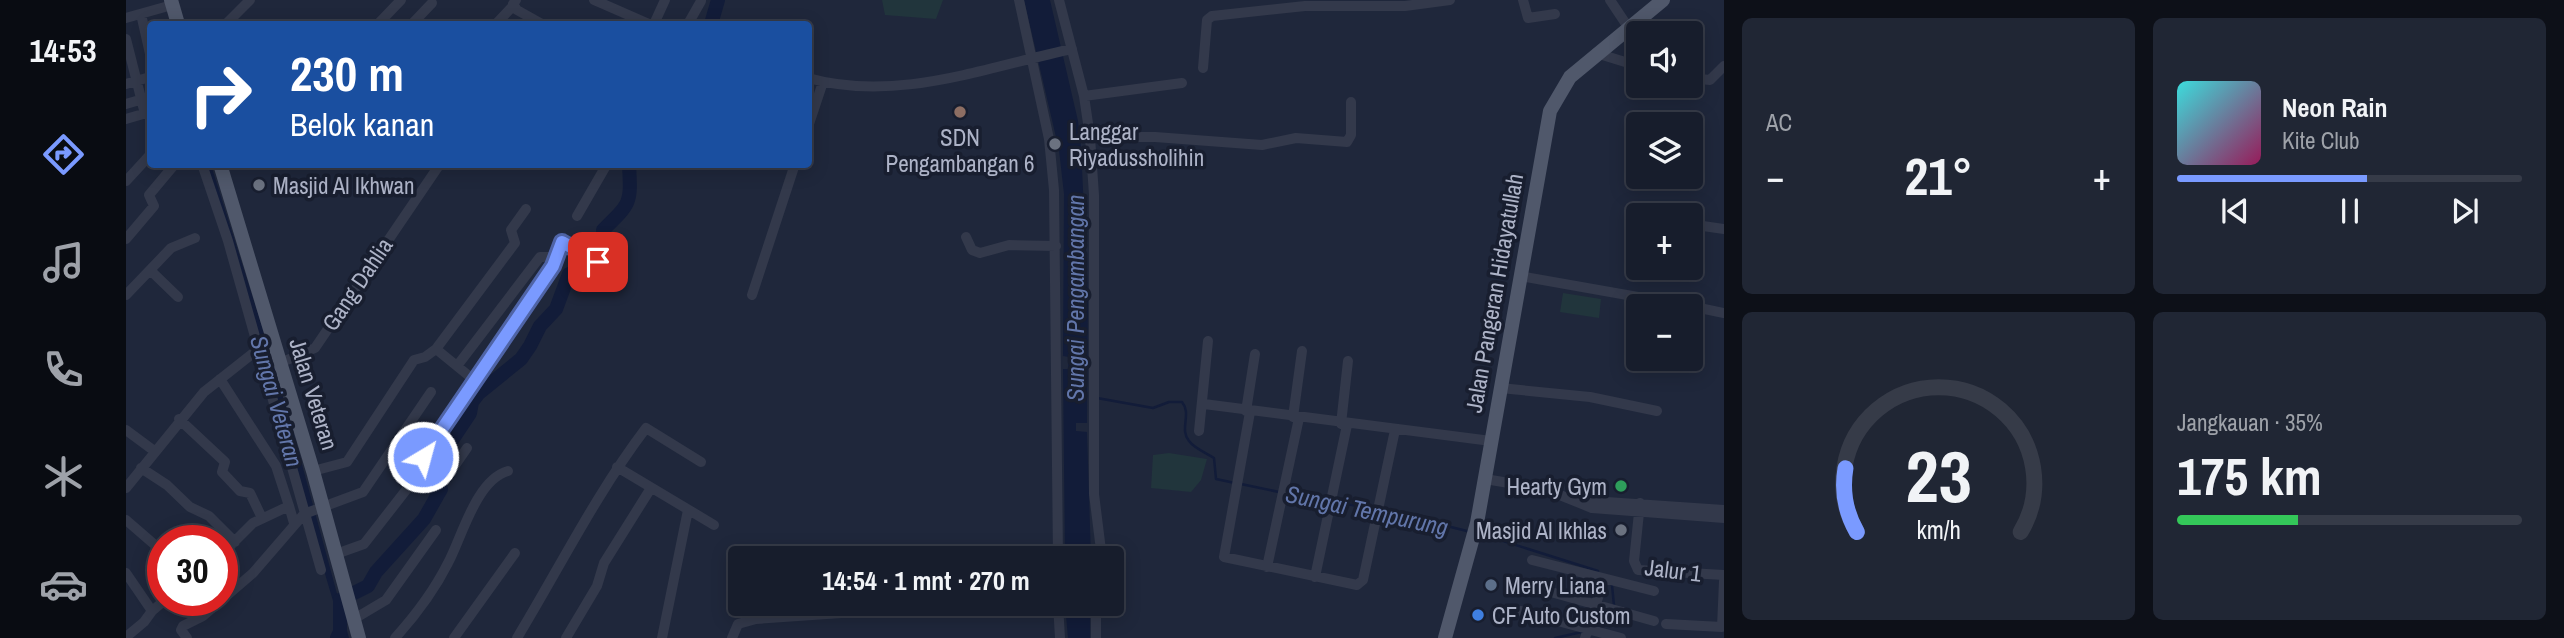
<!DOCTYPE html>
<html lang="id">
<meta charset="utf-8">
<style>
:root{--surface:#171d2c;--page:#202634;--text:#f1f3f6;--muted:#9ea2a9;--line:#363b48;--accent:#7a9aff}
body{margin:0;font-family:"Archivo Narrow",sans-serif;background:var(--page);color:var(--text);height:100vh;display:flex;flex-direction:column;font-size:26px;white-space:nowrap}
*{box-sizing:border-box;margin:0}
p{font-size:23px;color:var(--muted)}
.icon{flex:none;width:38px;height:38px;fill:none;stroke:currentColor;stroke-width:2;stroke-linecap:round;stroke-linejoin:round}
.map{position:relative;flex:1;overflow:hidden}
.drawer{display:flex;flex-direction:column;gap:18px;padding:18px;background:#0d1018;width:840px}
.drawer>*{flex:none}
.banner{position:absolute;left:21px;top:21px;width:665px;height:147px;border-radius:7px;box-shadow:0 4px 18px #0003,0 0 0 2px var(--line);background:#1a4fa0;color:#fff;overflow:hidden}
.buttons{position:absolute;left:1500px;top:21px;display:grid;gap:14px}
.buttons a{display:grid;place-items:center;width:77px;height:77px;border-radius:7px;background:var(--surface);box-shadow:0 4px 18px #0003,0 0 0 2px var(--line);font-size:35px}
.speed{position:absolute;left:21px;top:525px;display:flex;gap:14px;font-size:35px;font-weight:700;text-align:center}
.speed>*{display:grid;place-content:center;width:91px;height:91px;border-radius:50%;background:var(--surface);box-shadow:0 4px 18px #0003,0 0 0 2px var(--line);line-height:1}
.speed .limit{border:10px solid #d22;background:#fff;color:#111}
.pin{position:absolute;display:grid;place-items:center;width:60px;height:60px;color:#fff;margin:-30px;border-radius:14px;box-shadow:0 4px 10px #0006}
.me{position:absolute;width:77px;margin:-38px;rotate:37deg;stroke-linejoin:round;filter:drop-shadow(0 0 5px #0008)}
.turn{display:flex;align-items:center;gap:24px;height:147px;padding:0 28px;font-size:32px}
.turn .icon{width:91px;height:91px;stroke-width:2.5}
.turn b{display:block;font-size:49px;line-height:60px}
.big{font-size:52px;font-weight:700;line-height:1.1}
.drawer .widget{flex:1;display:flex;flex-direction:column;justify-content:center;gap:10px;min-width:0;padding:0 24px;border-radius:10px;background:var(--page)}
.drawer .dial{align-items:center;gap:0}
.dial svg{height:182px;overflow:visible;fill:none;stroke:var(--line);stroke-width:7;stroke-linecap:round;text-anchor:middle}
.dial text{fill:var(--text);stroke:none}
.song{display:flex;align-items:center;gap:21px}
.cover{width:84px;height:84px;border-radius:10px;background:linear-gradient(135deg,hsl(180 70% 55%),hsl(330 70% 35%))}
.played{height:7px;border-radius:4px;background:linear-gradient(90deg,var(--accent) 55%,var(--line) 55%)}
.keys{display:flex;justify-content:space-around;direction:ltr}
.heat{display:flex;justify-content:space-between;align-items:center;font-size:38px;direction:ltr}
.charge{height:10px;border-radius:5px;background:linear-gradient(90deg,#34c759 35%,var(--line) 0)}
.drawer .tiles{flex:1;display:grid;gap:18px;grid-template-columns:repeat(2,1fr)}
.trip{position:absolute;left:602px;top:546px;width:396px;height:70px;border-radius:7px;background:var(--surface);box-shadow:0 4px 18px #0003,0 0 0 2px var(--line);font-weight:700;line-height:70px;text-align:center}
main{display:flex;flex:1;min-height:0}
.menu{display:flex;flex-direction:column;width:126px;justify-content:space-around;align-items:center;background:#090c12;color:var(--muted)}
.menu .icon{width:49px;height:49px}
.menu .current{color:var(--accent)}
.menu b{font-size:32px;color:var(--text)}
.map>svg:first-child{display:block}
</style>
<main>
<nav class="menu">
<b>14:53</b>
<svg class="icon current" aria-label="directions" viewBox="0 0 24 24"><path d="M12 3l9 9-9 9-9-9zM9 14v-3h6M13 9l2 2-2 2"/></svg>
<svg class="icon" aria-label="music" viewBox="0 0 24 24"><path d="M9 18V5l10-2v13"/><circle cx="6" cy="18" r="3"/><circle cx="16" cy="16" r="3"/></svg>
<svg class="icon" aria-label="phone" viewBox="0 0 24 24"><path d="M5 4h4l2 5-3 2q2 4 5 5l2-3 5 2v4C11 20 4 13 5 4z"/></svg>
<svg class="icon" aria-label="climate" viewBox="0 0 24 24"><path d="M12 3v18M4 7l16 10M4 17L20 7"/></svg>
<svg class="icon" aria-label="car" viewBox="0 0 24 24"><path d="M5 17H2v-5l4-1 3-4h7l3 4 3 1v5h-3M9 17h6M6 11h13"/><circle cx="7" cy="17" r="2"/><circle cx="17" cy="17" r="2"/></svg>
</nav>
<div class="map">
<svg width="1598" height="638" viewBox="0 0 1598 638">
<rect width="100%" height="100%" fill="#1f273b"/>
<path fill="#21353c" d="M 756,0 L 817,0 L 810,19 L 759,15 Z
M 1437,293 L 1475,299 L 1473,318 L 1434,312 Z
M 1043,453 L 1081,459 L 1075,480 L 1065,492 L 1025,488 L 1027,455 Z"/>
<path fill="#121c39" d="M 898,0 L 924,0 L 952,121 L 955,147 L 962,296 L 961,423 L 950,423 L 950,431 L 961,432 L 965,558 L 939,558 L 937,369 L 942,369 L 943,357 L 937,356 L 938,194 L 933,150 Z
M 78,165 L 85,165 L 155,387 L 223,638 L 218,638 Z
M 939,604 L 964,604 L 964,638 L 942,638 Z"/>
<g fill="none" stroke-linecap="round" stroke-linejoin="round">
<path stroke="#121c39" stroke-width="2.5" d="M 971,398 L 1027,408 L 1043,402 L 1056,402 C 1066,414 1053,429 1063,441 C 1068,448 1080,453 1088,458 L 1090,479 L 1109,483
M 1115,484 L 1153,492
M 1160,494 L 1201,501
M 1208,502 L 1250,509
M 1256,510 L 1345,532
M 1355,534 L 1472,571
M 1486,585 L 1488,606
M 1469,628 L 1488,613
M 1429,638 L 1456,632"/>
<path stroke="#121c39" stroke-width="14" d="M 585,24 L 592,0
M 211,638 L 214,632 L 214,600 L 242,586 L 250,572 L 298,519 L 315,489 L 308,467 L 344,413 L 346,402 L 353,393 L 395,359 L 404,346 L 414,326 L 430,309 L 443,274 L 454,271 L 469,284 L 477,285 C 487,266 479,248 477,230 C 506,202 505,203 503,164"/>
<path stroke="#33394b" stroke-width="10" d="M 390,0 L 387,4 L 391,10 L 416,24
M 468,0 L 523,24
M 893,0 L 923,139 L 928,190 L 932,558
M 933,0 L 958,96 L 964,137 L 968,195 L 968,494 L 976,558
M 1397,0 L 1402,18 L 1429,14
M 1484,0 L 1502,27
M 15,14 L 24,54
M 0,18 L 46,5
M 100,24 L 124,0
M 252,24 L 275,0
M 286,24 L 306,3
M 370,24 L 387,6
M 528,24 L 539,0
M 562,24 L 575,1
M 0,39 L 19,114
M 1470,53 L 1512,66
M 1077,68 L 1081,20 L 1086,16 L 1179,6 L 1279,6 L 1324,0
M 682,78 C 771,103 860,67 946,49
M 1564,78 L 1584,80 L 1598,66
M 0,84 L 24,77
M 958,96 L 1056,83
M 0,104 L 24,97
M 0,119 L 24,112
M 682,127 L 697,82
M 964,137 L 1029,137 L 1136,145 L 1170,138 L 1221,142 L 1225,135 L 1225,102
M 76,164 L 102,241 L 195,570
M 0,181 L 24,155
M 451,216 L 481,164
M 1570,225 L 1598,229
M 840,237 L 846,250 L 854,253 L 883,245 L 930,246
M 0,239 L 28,206 L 23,195 L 49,164
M 1394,276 L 1563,306
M 0,295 L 24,270
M 626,295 L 669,164
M 52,297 L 24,270 L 45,248 L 69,238
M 1564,306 L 1598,313
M 154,363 L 189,348 L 314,164
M 331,366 L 414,257 L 428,257 L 436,242 L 471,259 L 472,265 L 467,275
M 94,379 L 150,466 L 163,506
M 348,380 L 310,349 L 389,243 L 385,230 L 400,209
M 1374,388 L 1464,397 L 1531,411
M 1078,404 L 1365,441
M 1120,411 L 1129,354
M 1124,412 L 1098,557 L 1231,585 L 1237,580 L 1269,430
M 1167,417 L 1176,351
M 53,419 L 99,462 L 96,472 L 114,491 L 124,493 L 136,518
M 1215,424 L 1222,361
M 0,430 L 27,450
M 1073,431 L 1082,341
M 298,467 L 323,474 L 341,448
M 491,467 L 588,525
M 15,468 L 41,485 L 64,507 L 83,516 L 109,542
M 187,471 L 221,462 L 288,360 L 299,357 L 310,349
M 1359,479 L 1419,489 L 1466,508 L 1598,518
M 0,488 L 78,392 L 136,346
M 1451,500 L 1598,510
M 1514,503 L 1508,561 L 1512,570 L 1598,575
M 0,520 L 37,552
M 96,554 L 127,523 L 163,506 L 168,523
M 210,554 L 238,544 L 298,467 L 297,457 L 427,266 L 428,257
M 1406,560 L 1528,591
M 1141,567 L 1173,418
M 0,573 L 26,611 L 18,622 L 0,637
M 1189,577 L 1221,425
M 1400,585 L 1528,621
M 864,604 L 932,607
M 932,604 L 934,638
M 970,604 L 970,638
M 26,611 L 39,600
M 1395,611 L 1495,638
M 228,619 L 260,600 L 310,530
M 1540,624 L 1596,627 L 1598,581
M 61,638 L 55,630 L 57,626 L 77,616 L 127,573 L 178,514 L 237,492 L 305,392
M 269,638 C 288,617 309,589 322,563 C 336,537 350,480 382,471
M 328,638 L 389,553
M 391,638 C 434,567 470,494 520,428 L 575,462
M 440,638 L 471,586 L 478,563 L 525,488
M 536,638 L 562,510
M 606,638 L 612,624 L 630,619 L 846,604
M 1459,638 L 1478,579"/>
<path stroke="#50586b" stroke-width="14" d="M 45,0 L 52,24
M 94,164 L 187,471 L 233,638
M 1319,638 L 1351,523 L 1424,111 L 1444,77 L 1537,0"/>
</g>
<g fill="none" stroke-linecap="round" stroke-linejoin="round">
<g stroke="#4f64a6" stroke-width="18">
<path id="route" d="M 297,457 L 427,266 L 436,242 L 472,262"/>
</g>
<use href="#route" stroke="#7a9aff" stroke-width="12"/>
</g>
<circle fill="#8d6e63" stroke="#181e2f" stroke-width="2.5" cx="834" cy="112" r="7"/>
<g fill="#6b7280" stroke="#181e2f" stroke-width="2.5">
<circle cx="929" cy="144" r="7"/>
<circle cx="133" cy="185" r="7"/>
<circle cx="1495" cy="530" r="7"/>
</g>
<circle fill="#2e9e5b" stroke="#181e2f" stroke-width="2.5" cx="1495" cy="486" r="7"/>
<circle fill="#5c6f8a" stroke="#181e2f" stroke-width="2.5" cx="1365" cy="585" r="7"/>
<circle fill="#3f7fe0" stroke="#181e2f" stroke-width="2.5" cx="1352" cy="615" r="7"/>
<g text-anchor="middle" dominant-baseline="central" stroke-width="7" stroke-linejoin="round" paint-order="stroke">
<g font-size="23" fill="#adb3c7" stroke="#181e2f" text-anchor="start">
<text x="943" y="131">Langgar<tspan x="943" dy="26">Riyadussholihin</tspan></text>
<text x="834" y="137" text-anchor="middle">SDN<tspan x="834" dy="26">Pengambangan 6</tspan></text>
<text x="147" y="185">Masjid Al Ikhwan</text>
<text x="1481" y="486" text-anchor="end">Hearty Gym</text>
<text x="1481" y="530" text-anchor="end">Masjid Al Ikhlas</text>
<text x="1379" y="585">Merry Liana</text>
<text x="1366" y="615">CF Auto Custom</text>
</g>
<g font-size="23" fill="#adb3c7" stroke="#181e2f">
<text transform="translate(231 284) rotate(-56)">Gang Dahlia</text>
<text transform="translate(1368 293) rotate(-80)">Jalan Pangeran Hidayatullah</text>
<text transform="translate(188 394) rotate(73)">Jalan Veteran</text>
<text transform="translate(1547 570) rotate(7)">Jalur 1</text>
</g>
<g font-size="24" font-style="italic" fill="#6276aa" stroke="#181e2f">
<text transform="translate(949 298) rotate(-90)">Sungai Pengambangan</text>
<text transform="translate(151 401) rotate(74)">Sungai Veteran</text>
<text transform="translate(1241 510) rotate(12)">Sungai Tempurung</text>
</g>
</g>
</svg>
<div class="buttons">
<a><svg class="icon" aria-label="sound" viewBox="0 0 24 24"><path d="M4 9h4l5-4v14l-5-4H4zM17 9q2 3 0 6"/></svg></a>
<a><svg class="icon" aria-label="layers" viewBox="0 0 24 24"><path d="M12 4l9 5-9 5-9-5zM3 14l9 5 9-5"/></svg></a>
<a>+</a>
<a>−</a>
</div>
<div class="speed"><div class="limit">30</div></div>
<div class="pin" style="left:472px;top:262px;background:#d93025"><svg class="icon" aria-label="arrive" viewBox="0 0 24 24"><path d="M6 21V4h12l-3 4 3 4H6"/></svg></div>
<svg class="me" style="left:297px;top:457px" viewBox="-20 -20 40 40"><circle r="17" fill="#7a9aff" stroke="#fff" stroke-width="3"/><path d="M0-11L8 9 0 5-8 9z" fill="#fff"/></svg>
<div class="trip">14:54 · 1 mnt · 270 m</div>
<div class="banner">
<div class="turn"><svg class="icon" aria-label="right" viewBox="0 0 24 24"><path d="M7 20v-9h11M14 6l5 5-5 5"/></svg><div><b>230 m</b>Belok kanan</div></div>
</div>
</div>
<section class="drawer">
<div class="tiles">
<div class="widget"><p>AC</p>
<div class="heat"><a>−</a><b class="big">21°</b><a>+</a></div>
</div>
<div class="widget">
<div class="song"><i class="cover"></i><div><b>Neon Rain</b><p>Kite Club</p></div></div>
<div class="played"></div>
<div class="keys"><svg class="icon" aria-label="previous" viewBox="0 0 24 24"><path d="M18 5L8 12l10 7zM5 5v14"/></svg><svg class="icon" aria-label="pause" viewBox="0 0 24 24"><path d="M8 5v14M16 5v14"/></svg><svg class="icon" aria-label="next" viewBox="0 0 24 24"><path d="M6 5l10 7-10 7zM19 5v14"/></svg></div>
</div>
<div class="widget dial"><svg viewBox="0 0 100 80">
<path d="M14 69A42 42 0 1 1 86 69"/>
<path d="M14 69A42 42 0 0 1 9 41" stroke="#7a9aff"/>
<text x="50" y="56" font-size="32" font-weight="700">23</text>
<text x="50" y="72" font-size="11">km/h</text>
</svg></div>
<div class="widget"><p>Jangkauan · 35%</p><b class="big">175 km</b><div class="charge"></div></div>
</div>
</section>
</main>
